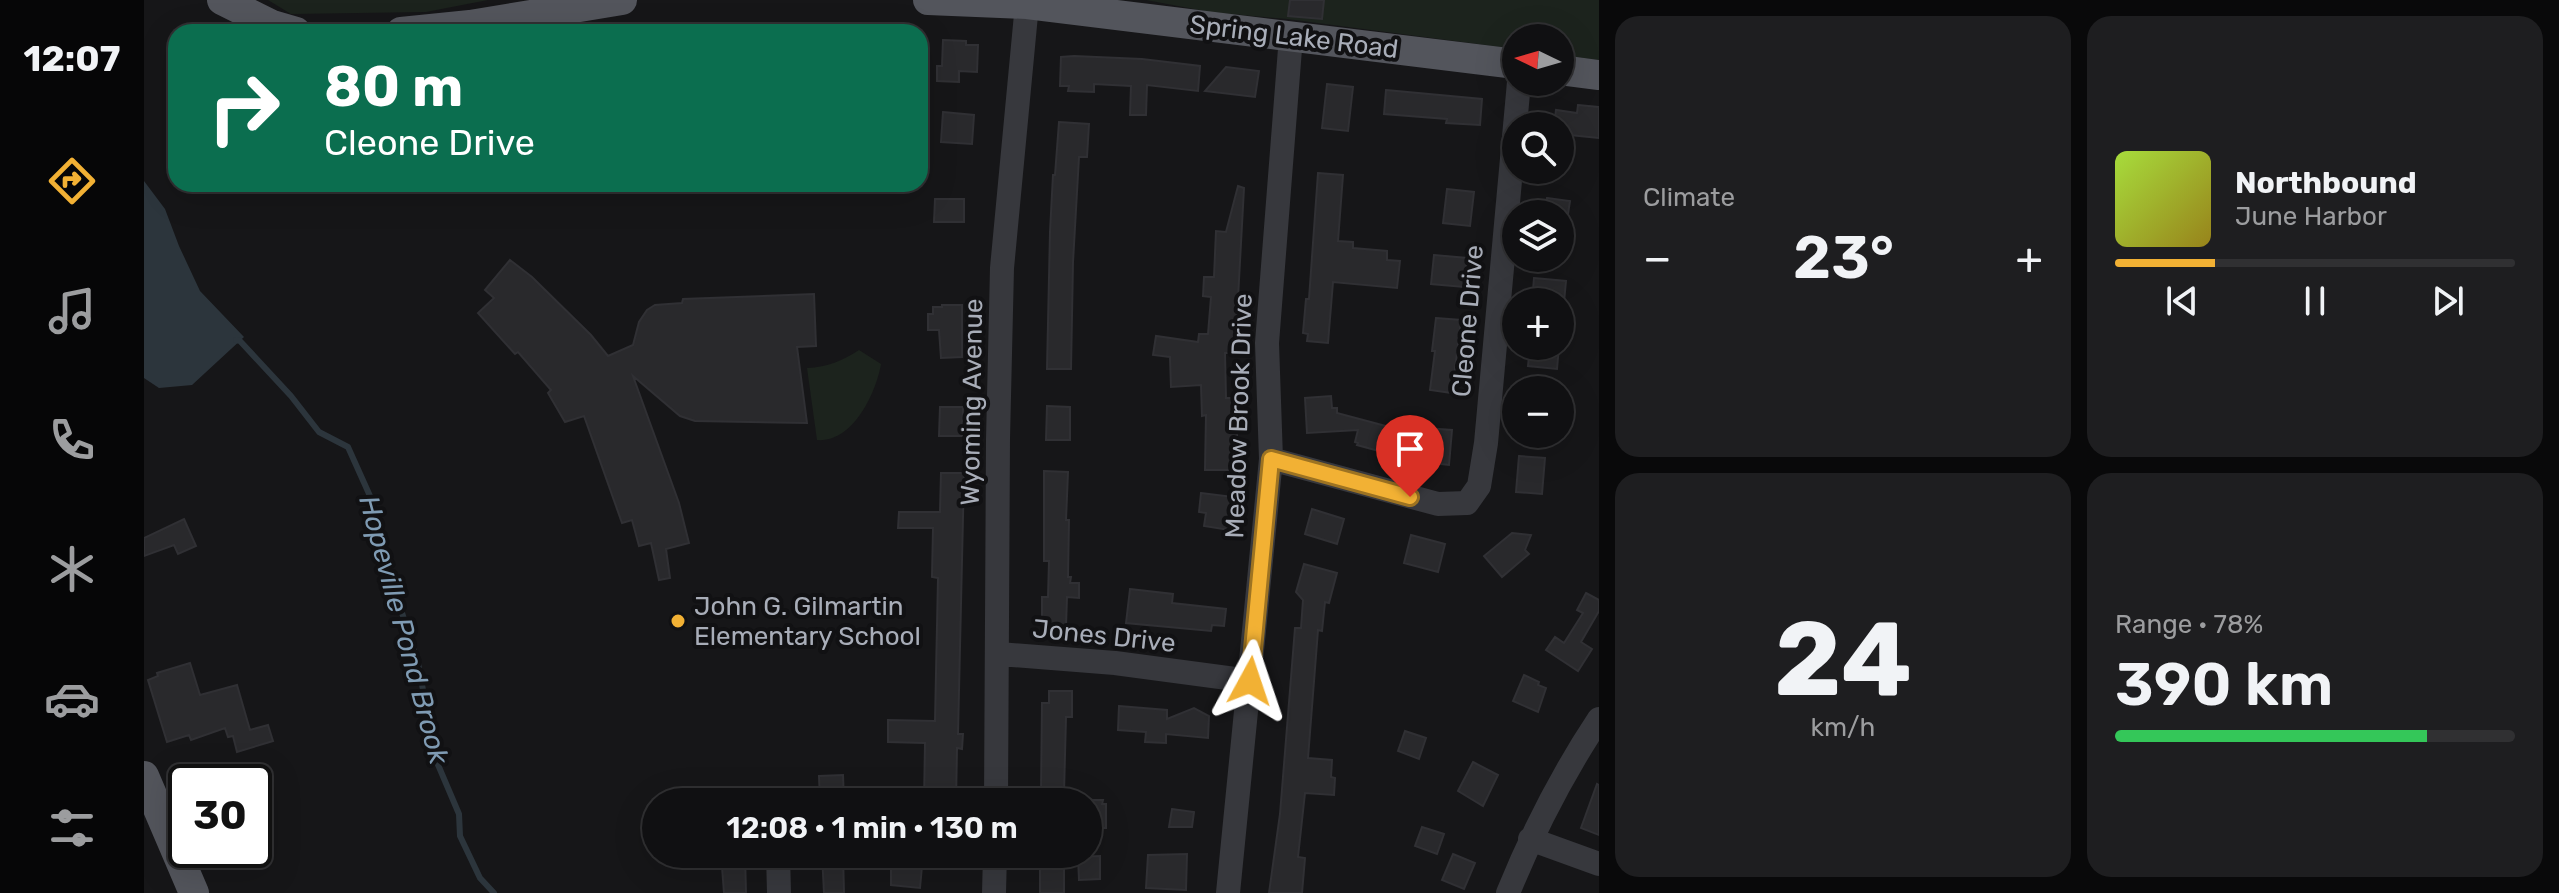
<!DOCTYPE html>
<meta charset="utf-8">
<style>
:root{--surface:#101012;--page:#1e1e20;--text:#f1f3f6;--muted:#9c9d9f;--line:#303032;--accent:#f2b134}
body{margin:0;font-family:Rubik,sans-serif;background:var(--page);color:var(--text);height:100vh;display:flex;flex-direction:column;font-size:30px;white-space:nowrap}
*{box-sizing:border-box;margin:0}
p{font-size:26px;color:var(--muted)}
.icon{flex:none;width:44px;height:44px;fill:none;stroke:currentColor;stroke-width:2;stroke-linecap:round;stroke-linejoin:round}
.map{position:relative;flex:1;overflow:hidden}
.details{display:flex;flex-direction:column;gap:16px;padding:16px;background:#09090a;width:960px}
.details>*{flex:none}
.guide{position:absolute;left:24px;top:24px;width:760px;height:168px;border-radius:24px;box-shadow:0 8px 32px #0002,0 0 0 2px var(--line);background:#0b6e4f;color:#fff;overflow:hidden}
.needle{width:52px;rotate:275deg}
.buttons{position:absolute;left:1358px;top:24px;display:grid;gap:16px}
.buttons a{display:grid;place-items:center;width:72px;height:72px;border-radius:50%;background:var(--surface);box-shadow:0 8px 32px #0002,0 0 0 2px var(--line);font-size:40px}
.speed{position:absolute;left:24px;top:764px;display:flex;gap:16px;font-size:40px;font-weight:700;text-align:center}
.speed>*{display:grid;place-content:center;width:104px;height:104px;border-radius:50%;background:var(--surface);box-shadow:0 8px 32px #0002,0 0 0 2px var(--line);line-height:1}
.speed .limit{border:4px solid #111;border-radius:12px;background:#fff;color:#111}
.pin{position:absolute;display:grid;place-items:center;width:68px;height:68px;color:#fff;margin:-82px -34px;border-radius:50% 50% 50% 0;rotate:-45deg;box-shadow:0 0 8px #0007}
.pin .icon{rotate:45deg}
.me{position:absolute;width:88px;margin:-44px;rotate:5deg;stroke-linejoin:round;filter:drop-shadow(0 0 6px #0008)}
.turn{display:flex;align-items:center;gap:28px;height:168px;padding:0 24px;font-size:36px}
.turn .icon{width:104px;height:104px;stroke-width:2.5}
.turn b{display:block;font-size:56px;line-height:68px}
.big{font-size:60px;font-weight:600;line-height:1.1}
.details .widget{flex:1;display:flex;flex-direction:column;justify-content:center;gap:12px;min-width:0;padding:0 28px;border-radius:24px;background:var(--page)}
.details .dial{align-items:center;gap:0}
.dial b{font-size:104px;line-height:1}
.song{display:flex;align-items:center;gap:24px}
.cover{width:96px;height:96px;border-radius:12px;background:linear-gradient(135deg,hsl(80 70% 55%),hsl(50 70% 35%))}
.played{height:8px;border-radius:4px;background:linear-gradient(90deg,var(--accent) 25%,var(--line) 25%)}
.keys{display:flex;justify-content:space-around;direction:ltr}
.heat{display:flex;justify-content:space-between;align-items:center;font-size:44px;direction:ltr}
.charge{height:12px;border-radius:6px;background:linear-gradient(90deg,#34c759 78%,var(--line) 0)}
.details .tiles{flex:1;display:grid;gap:16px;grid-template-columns:repeat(2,1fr)}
.trip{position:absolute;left:498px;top:788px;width:460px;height:80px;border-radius:40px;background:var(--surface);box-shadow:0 8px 32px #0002,0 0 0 2px var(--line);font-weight:600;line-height:80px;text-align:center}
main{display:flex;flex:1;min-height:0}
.tabs{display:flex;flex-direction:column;width:144px;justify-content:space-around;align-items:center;background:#060607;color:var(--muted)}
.tabs .icon{width:56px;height:56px}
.tabs .on{color:var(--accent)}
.tabs b{font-size:36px;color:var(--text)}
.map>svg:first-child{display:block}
</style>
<main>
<nav class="tabs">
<b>12:07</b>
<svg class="icon on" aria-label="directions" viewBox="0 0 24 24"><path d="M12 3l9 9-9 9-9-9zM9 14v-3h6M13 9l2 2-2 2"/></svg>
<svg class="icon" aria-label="music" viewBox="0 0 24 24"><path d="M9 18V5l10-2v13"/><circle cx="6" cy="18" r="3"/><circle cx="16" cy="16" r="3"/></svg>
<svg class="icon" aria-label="phone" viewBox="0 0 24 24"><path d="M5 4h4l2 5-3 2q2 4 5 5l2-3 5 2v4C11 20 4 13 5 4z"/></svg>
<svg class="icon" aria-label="climate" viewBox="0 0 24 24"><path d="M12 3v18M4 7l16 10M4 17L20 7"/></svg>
<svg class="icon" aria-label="car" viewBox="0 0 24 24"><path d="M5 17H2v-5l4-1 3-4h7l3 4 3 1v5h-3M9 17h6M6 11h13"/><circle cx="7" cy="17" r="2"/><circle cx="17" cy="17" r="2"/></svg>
<svg class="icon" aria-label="filters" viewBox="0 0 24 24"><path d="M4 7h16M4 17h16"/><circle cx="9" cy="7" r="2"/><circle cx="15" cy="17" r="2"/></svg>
</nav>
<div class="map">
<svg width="1455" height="893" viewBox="0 0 1455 893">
<rect width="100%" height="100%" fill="#161618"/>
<path fill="#1c231d" d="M 124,0 L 344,0 L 282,12 L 147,14 Z
M 1002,0 L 1455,0 L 1455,60 L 1416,55 L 1416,38 L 1372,38 L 1372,49 L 1143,19 L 1066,12 Z
M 715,350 L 737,364 C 732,393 709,443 673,440 L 663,368 C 684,367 698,361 715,350 Z"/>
<path fill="#2c353c" d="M 0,181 L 21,209 L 35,246 L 56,291 L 100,337 L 48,385 L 15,388 L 0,378 Z"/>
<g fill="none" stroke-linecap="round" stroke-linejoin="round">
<path stroke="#2c353c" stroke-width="6" d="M 92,340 L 96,341 L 147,396 L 175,432 L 204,447 L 226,496 L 252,594 L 274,663 L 292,760 L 315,814 L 316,836 L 336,878 L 350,893"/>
</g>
<path fill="#29292c" stroke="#303034" stroke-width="2" d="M 1146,0 L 1180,0 L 1178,19 L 1144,16 Z
M 799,40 L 822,41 L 822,45 L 834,45 L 833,72 L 815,71 L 815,82 L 793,81 L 793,66 L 798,66 Z
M 930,56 L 998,59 L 1056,66 L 1054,91 L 1003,85 L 1002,115 L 986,115 L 987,86 L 950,84 L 950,92 L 924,91 L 925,86 L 916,86 L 917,57 Z
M 1082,67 L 1115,71 L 1111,97 L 1061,91 Z
M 1183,84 L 1209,87 L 1204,131 L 1178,128 Z
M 1242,90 L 1338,99 L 1336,125 L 1302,123 L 1303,119 L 1240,114 Z
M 1434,105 L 1455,107 L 1455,138 L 1416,134 L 1416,126 L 1410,126 L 1412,110 L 1433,113 Z
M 799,112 L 830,115 L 828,144 L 797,142 Z
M 915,122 L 945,124 L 943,157 L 935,157 L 929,262 L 927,369 L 903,369 L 906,232 L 909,175 L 911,175 Z
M 1174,173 L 1199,175 L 1194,241 L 1209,242 L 1209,248 L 1243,251 L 1243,260 L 1256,261 L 1253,288 L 1189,282 L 1184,343 L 1163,341 L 1164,334 L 1159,333 L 1162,299 L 1165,299 Z
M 1094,186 L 1100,188 L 1091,353 L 1081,353 L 1082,398 L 1090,398 L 1091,430 L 1093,430 L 1093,470 L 1061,470 L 1062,415 L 1058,416 L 1057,385 L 1027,387 L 1026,357 L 1009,355 L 1012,336 L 1054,342 L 1055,334 L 1064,334 L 1067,297 L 1059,296 L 1060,277 L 1070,277 L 1072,231 L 1082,232 Z
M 1303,189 L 1330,192 L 1326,226 L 1299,223 Z
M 1403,198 L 1426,201 L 1424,214 L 1401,214 Z
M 791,199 L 820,199 L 820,222 L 790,222 Z
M 1290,255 L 1323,258 L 1320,287 L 1287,284 Z
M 366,260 L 388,277 L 447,335 L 464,356 L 489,345 L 495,322 L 503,310 L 511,305 L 538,303 L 539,299 L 670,294 L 672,346 L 653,347 L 663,423 L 551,421 L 536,416 L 489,376 L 535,503 L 545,543 L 522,549 L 526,578 L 515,580 L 507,543 L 495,546 L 488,520 L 478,523 L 440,416 L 421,422 L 404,393 L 407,390 L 374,352 L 371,354 L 334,313 L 350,298 L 341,290 Z
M 1390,278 L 1422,281 L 1420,302 L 1388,302 Z
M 798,305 L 818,305 L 818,357 L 797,358 L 795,330 L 784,330 L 784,314 L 789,314 L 789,307 L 798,307 Z
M 1292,318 L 1317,320 L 1308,393 L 1286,390 L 1291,351 L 1288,351 Z
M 1386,346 L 1415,346 L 1413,369 L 1384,366 Z
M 1187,396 L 1188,408 L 1193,408 L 1193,413 L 1253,429 L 1246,454 L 1213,445 L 1214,443 L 1211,442 L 1214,430 L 1163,433 L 1161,398 Z
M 903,406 L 926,407 L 926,440 L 902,440 Z
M 796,407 L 819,407 L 818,436 L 795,436 Z
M 1281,428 L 1308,430 L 1305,465 L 1278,462 Z
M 1375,456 L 1401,458 L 1398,494 L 1372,492 Z
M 900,471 L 924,472 L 922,520 L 925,520 L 924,577 L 927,577 L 926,583 L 935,583 L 935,598 L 923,597 L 922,626 L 898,626 L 898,597 L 904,597 L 905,561 L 900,561 Z
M 797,473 L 820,473 L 814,734 L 819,734 L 818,749 L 813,748 L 812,802 L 780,802 L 781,743 L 744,742 L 744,720 L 791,721 L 794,578 L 788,577 L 789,528 L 754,528 L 755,512 L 796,512 Z
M 1057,493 L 1090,497 L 1086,530 L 1060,526 L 1062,513 L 1055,512 Z
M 1168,509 L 1200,519 L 1193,544 L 1161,534 Z
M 40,519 L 52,546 L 34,554 L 30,545 L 0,556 L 0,538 Z
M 1368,533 L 1387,535 L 1381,550 L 1385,554 L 1358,577 L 1340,556 Z
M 1267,535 L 1301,544 L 1294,572 L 1260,563 Z
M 1160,564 L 1193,573 L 1185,603 L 1181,602 L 1178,631 L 1174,630 L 1164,758 L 1188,760 L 1187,777 L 1191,778 L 1190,795 L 1161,793 L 1154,857 L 1161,858 L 1158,893 L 1125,893 L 1136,814 L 1151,628 L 1157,628 L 1159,600 L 1152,592 Z
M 986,589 L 1029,594 L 1028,603 L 1082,609 L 1080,626 L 1068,625 L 1067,631 L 982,623 Z
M 1442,593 L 1455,600 L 1455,611 L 1437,642 L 1448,649 L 1434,671 L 1402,650 L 1411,637 L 1420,643 L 1439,613 L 1433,610 Z
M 46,663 L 56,695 L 93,685 L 106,730 L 124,725 L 129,741 L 93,752 L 89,736 L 84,737 L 81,728 L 47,740 L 45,735 L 23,742 L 4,680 L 14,676 L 13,673 Z
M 1380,675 L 1395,682 L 1394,685 L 1402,688 L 1394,712 L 1369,701 Z
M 905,691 L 928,691 L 928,717 L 922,717 L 920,793 L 897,793 L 898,703 L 905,703 Z
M 975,706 L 1023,710 L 1023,719 L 1050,708 L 1065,716 L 1064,738 L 1022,734 L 1022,743 L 1001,742 L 1002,732 L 974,730 Z
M 1261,731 L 1282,738 L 1275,759 L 1254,751 Z
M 1329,762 L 1354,775 L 1339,806 L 1314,791 Z
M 699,775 L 700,802 L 676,802 L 675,776 Z
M 1453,784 L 1455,785 L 1455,835 L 1437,828 Z
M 944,800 L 959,800 L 958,804 L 962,804 L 962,828 L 944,828 Z
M 1028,809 L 1050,812 L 1048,827 L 1025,827 Z
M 1278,827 L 1300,834 L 1293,854 L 1271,846 Z
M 577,854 L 601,854 L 602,893 L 580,893 Z
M 678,854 L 699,854 L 700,893 L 680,893 Z
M 1043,854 L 1042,890 L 1002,888 L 1004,855 Z
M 1309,854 L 1331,863 L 1320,889 L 1298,880 Z
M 747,855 L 779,855 L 776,888 L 747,885 Z
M 956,856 L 956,879 L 935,880 L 934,857 Z
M 920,866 L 920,893 L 896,893 L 896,868 Z"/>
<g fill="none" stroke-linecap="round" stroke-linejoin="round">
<path stroke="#37383d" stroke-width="24" d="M 1127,459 L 1294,504 L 1323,503 L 1335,486 L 1342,443 L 1375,82
M 855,654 L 971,663 L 1106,681
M 852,802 L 854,439 L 858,268 L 883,4
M 1386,839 L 1455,864
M 634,854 L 635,893
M 850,893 L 851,854
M 1084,893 L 1127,459 L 1123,343 L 1147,36
M 1364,893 C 1390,829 1417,776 1455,719"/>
<path stroke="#53555c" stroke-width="30" d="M 78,0 L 128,25 L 152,32
M 784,0 L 883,4 L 1372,64
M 257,32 L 326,25 L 478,0
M 1416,70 L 1455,75
M 0,776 L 50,893"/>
</g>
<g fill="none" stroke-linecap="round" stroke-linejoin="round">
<g stroke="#9d7322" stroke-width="20">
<path id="route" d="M 1106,681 L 1127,459 L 1266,497"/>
</g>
<use href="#route" stroke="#f2b134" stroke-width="14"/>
</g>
<circle fill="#f2b134" stroke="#111113" stroke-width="3" cx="534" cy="621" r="8"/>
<g text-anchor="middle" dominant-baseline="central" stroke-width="8" stroke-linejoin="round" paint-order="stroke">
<g font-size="26" fill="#a8adb8" stroke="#111113">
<text transform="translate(1150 37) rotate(7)">Spring Lake Road</text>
<text transform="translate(1324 321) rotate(-85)">Cleone Drive</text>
<text transform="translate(828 402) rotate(-89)">Wyoming Avenue</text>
<text transform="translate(1095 416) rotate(-88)">Meadow Brook Drive</text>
<text transform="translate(960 636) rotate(6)">Jones Drive</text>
</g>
<g font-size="26" fill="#a8adb8" stroke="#111113" text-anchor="start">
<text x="550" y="606">John G. Gilmartin<tspan x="550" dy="30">Elementary School</tspan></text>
</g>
<g font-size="28" font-style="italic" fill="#7f9bb3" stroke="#111113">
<text transform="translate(260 630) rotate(75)">Hopeville Pond Brook</text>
</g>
</g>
</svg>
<div class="buttons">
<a><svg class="needle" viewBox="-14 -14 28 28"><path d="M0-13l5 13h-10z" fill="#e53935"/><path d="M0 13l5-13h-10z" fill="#9c9d9f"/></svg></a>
<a><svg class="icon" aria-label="search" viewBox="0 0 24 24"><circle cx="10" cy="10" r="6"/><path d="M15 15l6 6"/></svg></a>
<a><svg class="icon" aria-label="layers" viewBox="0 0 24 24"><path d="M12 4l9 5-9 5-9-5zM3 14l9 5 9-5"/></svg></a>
<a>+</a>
<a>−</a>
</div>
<div class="speed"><div class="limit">30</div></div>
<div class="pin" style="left:1266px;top:497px;background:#d93025"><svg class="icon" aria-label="arrive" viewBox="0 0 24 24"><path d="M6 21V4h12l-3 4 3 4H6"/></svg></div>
<svg class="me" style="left:1106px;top:681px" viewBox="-20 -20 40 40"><path d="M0-17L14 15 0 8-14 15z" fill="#f2b134" stroke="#fff" stroke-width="4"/></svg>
<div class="trip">12:08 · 1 min · 130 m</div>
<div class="guide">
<div class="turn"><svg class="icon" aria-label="right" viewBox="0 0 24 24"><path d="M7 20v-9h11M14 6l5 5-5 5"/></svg><div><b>80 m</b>Cleone Drive</div></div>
</div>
</div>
<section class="details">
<div class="tiles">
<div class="widget"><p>Climate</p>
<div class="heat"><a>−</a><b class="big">23°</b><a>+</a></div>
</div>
<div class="widget">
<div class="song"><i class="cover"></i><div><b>Northbound</b><p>June Harbor</p></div></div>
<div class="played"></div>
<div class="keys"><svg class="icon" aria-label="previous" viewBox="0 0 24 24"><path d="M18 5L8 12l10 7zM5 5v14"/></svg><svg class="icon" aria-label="pause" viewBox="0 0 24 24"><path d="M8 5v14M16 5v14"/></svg><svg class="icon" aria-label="next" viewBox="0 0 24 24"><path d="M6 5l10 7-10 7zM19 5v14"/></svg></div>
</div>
<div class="widget dial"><b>24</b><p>km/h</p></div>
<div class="widget"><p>Range · 78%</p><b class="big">390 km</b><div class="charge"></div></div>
</div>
</section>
</main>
